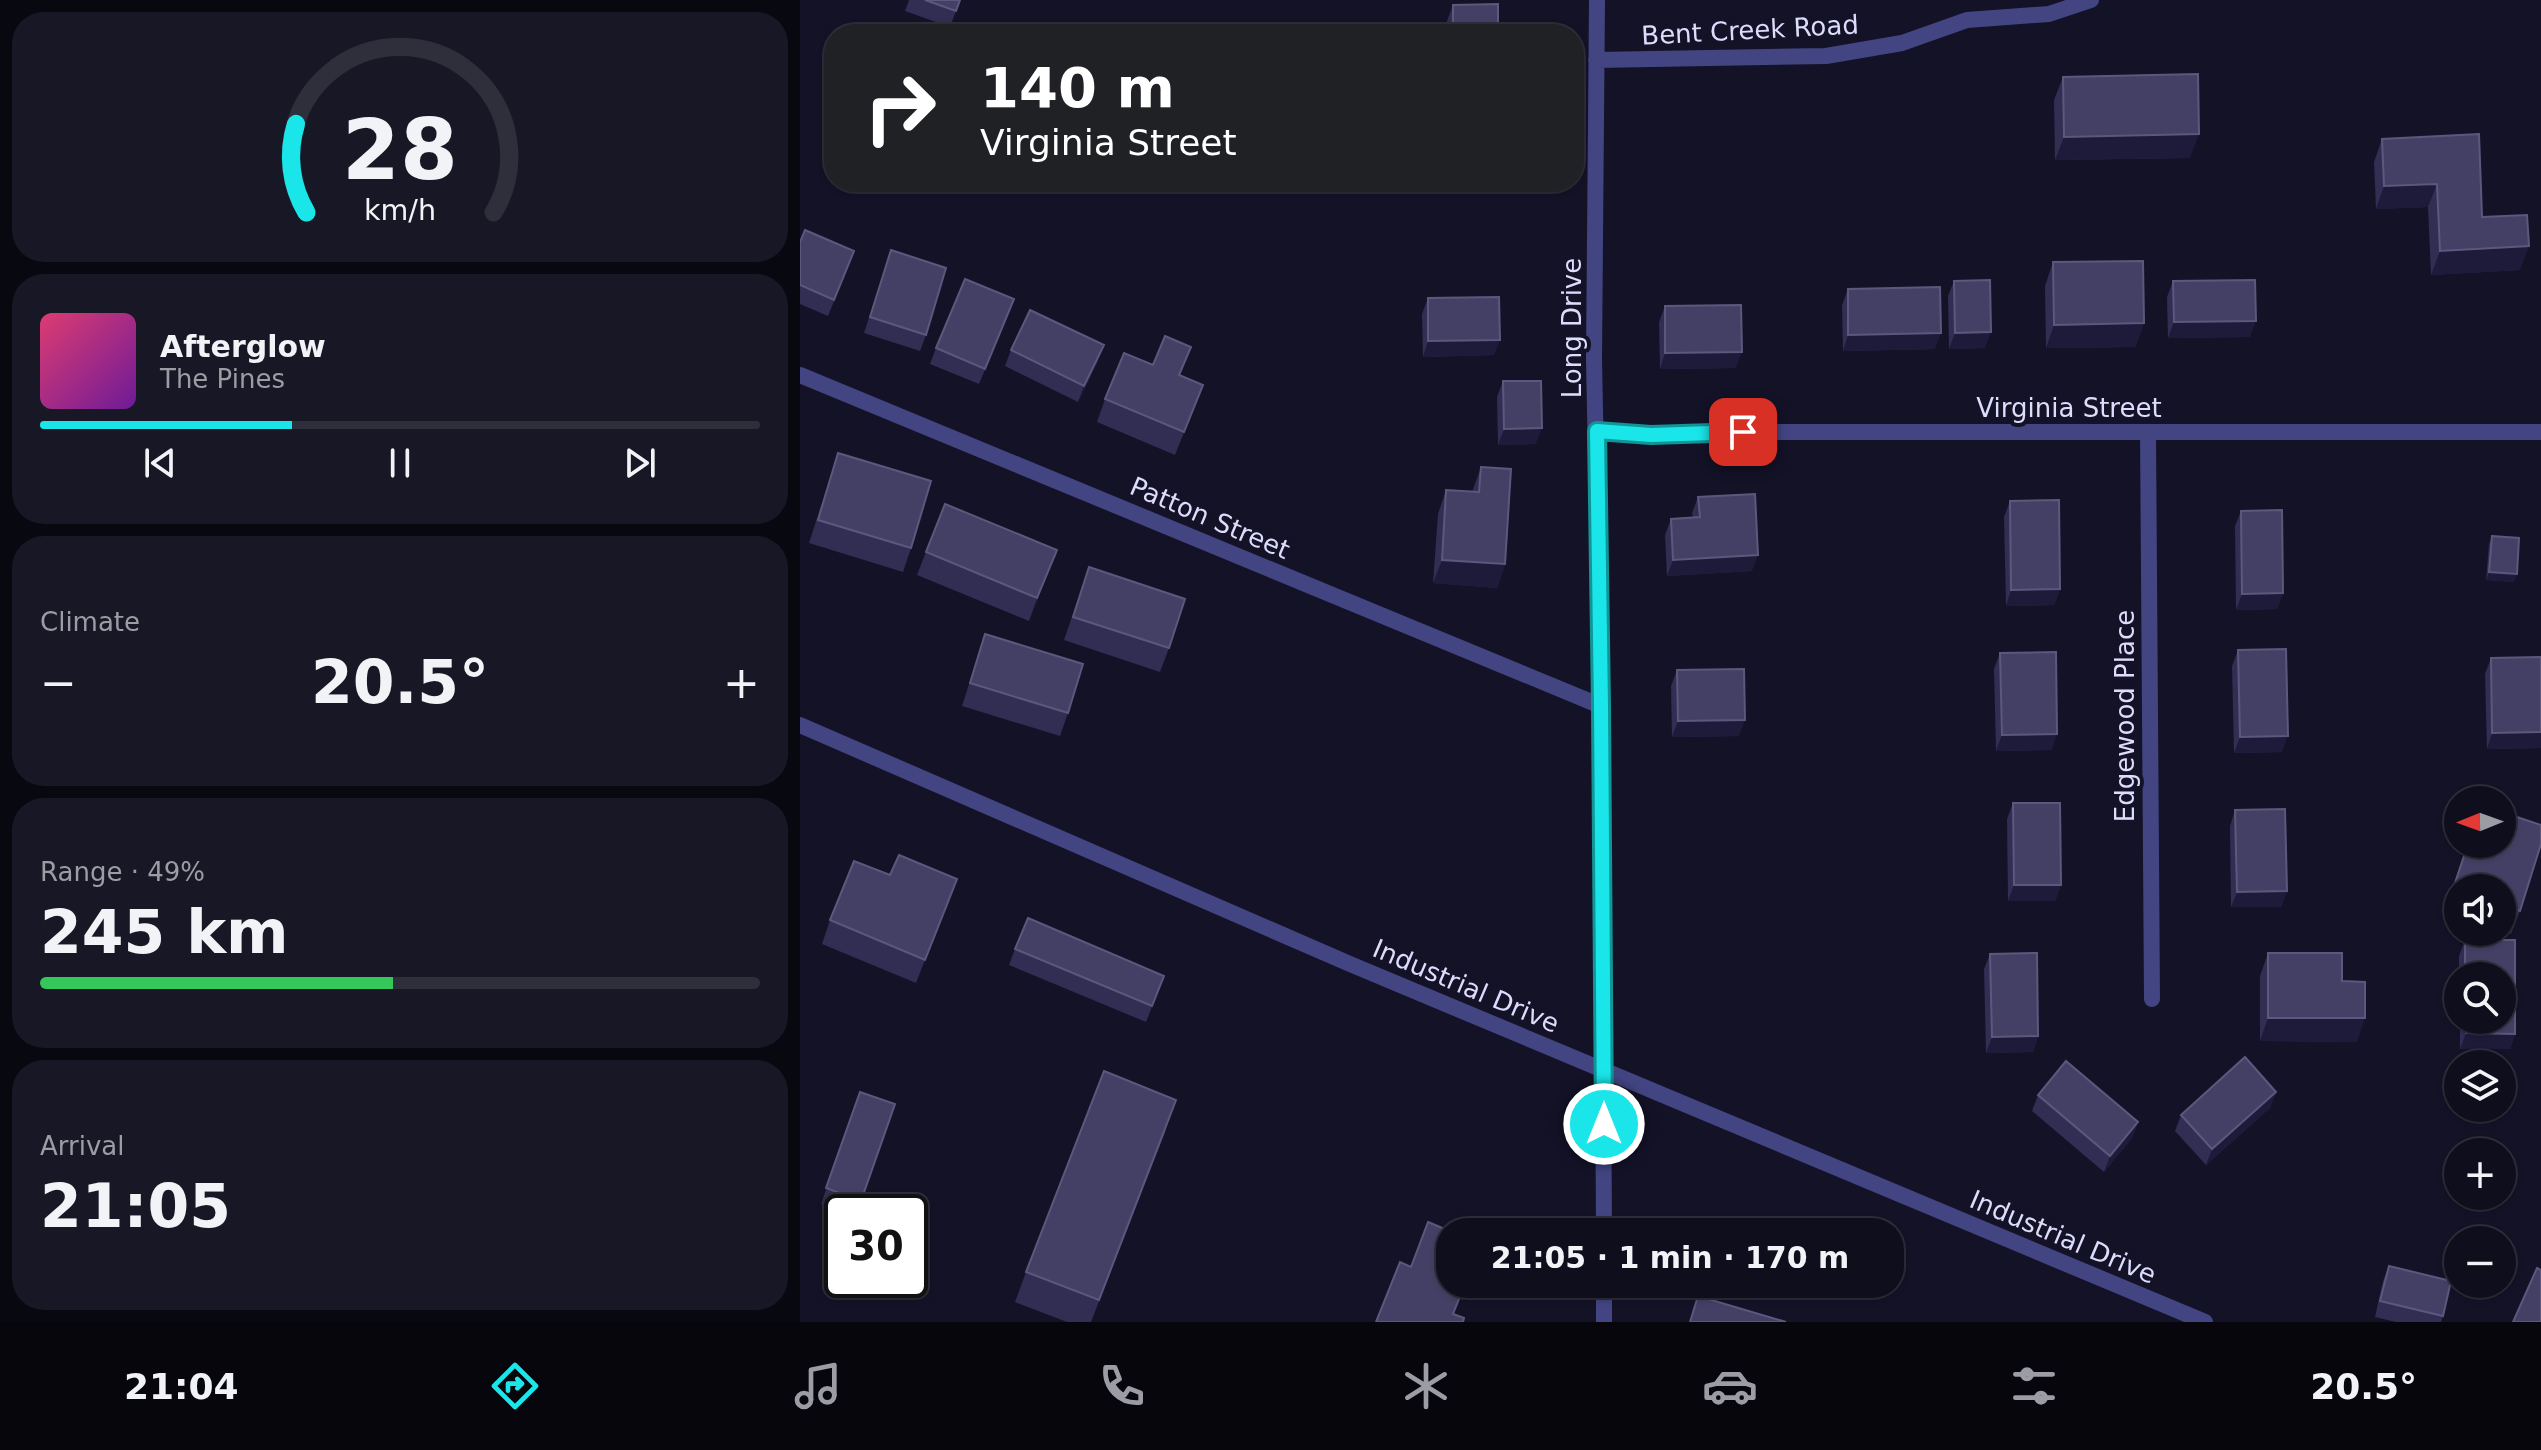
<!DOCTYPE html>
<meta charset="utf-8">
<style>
:root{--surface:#0f0e1d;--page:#181726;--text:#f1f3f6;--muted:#9b9ca4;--line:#2f2e3b;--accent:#1ae5e9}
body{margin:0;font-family:"DejaVu Sans",sans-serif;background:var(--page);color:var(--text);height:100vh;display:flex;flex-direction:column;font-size:30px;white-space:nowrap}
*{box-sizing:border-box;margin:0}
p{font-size:26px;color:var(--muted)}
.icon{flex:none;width:44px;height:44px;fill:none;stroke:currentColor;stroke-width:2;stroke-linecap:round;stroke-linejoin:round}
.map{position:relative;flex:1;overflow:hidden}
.side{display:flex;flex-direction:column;gap:12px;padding:12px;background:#080810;width:800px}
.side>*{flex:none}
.guide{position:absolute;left:24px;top:24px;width:760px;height:168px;border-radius:32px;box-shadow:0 2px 6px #0004,0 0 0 2px var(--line);background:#202124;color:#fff;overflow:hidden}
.needle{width:52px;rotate:269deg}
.tools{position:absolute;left:1644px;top:786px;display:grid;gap:16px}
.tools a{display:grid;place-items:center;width:72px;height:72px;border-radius:50%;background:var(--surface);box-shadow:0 2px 6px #0004,0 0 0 2px var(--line);font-size:40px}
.speed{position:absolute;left:24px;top:1194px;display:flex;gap:16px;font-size:40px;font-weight:700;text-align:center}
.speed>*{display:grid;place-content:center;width:104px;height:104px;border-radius:50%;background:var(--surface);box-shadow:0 2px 6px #0004,0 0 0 2px var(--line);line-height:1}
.speed .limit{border:4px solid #111;border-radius:12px;background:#fff;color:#111}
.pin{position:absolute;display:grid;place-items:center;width:68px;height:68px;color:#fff;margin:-34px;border-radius:16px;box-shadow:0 4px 12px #0006}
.me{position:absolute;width:88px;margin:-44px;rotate:0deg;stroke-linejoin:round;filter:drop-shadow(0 0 6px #0008)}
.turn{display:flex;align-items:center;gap:28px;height:168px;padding:0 24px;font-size:36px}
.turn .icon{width:104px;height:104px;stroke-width:2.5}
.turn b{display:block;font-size:56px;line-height:68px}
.big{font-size:60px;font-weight:600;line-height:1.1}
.side .widget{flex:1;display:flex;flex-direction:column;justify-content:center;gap:12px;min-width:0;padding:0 28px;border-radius:32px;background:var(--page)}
.side .dial{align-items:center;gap:0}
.dial svg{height:208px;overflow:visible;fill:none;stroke:var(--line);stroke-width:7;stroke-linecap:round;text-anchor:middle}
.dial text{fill:var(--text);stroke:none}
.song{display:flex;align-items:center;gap:24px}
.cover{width:96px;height:96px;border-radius:12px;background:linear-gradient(135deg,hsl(340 70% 55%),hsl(280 70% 35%))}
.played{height:8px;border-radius:4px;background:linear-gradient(90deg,var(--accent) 35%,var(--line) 35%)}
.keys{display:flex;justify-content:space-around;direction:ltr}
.heat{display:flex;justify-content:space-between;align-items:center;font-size:44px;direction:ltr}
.charge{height:12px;border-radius:6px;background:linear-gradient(90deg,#34c759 49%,var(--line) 0)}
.trip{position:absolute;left:636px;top:1218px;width:468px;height:80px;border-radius:32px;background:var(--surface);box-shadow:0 2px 6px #0004,0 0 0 2px var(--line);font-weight:600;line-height:80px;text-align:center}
.tab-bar{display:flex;height:128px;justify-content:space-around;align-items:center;background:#06060c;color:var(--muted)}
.tab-bar .icon{width:56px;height:56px}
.tab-bar .on{color:var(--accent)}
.tab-bar b{font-size:36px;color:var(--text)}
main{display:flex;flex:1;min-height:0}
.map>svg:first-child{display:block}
</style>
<main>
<section class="side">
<div class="widget dial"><svg viewBox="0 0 100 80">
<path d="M14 69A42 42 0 1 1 86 69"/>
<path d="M14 69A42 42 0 0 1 10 35" stroke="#1ae5e9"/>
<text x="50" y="56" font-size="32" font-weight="700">28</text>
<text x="50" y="72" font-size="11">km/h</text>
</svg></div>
<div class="widget">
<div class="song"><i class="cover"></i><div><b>Afterglow</b><p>The Pines</p></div></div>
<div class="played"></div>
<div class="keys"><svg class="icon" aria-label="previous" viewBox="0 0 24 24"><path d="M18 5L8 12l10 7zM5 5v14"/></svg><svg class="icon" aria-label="pause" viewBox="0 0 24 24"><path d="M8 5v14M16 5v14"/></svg><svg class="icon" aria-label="next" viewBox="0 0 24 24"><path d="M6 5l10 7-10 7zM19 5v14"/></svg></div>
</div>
<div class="widget"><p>Climate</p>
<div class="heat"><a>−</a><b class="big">20.5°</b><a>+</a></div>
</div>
<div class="widget"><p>Range · 49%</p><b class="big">245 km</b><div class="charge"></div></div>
<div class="widget"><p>Arrival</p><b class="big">21:05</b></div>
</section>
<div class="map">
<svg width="1741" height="1322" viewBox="0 0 1741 1322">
<rect width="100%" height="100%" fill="#141227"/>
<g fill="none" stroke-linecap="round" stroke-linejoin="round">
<path stroke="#424582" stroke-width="16" d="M 797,0 L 794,360 L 801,706 L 804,1232
M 796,60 L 1026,56 L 1102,43 L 1167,20 L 1249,14 L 1291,0
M 0,375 L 801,706
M 797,431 L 851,435 L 943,432 L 1741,432
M 1348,432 L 1352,999
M 0,725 L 550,964 L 1405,1322
M 804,1322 L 804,1284"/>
</g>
<path fill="#322d53" d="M 109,0 L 160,0 L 150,27 L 105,11 Z
M 653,5 L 698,34 L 647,34 L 647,21 Z
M 1263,77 L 1390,158 L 1255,160 L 1254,100 Z
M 1582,139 L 1682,217 L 1720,270 L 1631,275 L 1628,207 L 1576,209 L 1574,162 Z
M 0,242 L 48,267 L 28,316 L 0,304 Z
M 91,250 L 126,335 L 120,351 L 64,333 Z
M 1253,262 L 1344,323 L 1335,347 L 1246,348 L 1245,286 Z
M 1154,281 L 1185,348 L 1149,349 L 1148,296 Z
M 1373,281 L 1450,337 L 1368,338 L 1367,297 Z
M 1048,289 L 1135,349 L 1043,351 L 1042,305 Z
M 628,298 L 694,355 L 623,357 L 622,314 Z
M 865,306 L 936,368 L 860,369 L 859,322 Z
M 208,315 L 179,384 L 130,364 L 136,348 Z
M 211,350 L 298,361 L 278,402 L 205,366 Z
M 381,375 L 403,385 L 375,455 L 297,422 L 305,399 Z
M 703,381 L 736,444 L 698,445 L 697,397 Z
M 38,453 L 111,548 L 103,572 L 9,543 Z
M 681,467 L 705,564 L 697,588 L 633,583 L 638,514 L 646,490 L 672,492 Z
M 898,497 L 952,571 L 867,576 L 865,535 L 871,519 L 893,517 L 892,513 Z
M 1210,501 L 1260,589 L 1254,605 L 1206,606 L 1204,517 Z
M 1441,511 L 1483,593 L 1477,609 L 1436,610 L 1435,526 Z
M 1692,536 L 1714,582 L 1686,580 L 1689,544 Z
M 126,552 L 248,573 L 229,621 L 117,575 Z
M 289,567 L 369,648 L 360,672 L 264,640 Z
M 185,634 L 268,713 L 260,736 L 162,706 Z
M 1438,650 L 1482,752 L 1434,753 L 1432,666 Z
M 1200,653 L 1252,750 L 1196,751 L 1194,669 Z
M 1741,657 L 1741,748 L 1687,749 L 1685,674 L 1691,658 Z
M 877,670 L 939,736 L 872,737 L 871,686 Z
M 1213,803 L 1261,885 L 1255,901 L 1208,901 L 1207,819 Z
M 1435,810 L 1487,891 L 1481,907 L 1431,907 L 1430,826 Z
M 1667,844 L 1702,844 L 1720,911 L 1711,934 L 1702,931 L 1702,888 L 1658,888 L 1658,917 L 1645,912 Z
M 157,879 L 116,983 L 22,944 L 30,920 Z
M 1665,940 L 1715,940 L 1715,1034 L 1710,1049 L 1660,1049 L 1660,1020 L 1702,1020 L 1702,976 L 1659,976 L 1659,956 Z
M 215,949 L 364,976 L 346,1022 L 209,965 Z
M 1468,953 L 1542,981 L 1557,1042 L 1460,1041 L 1460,976 Z
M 1190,954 L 1238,1036 L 1233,1052 L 1186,1053 L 1184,969 Z
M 60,1092 L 95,1104 L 57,1212 L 43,1212 L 21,1204 Z
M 1476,1092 L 1470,1108 L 1406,1165 L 1375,1131 L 1381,1115 Z
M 1238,1095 L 1338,1122 L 1332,1138 L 1304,1172 L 1232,1111 Z
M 366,1130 L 291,1322 L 267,1322 L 215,1302 L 226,1272 Z
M 1589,1266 L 1643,1316 L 1641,1322 L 1596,1322 L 1575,1317 L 1583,1281 Z"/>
<path fill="#1e1a3a" d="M 1399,134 L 1390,158 L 1255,160 L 1264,137 Z
M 1637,184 L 1628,207 L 1576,209 L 1584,186 Z
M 1729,246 L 1720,270 L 1631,275 L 1640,251 Z
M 1456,321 L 1450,337 L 1368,338 L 1374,322 Z
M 1344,323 L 1335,347 L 1246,348 L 1254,325 Z
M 1191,332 L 1185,348 L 1149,349 L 1155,333 Z
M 1141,333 L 1135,349 L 1043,351 L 1048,335 Z
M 700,340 L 694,355 L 623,357 L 628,341 Z
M 304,345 L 298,361 L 278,402 L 284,386 Z
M 942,352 L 936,368 L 860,369 L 865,353 Z
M 742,428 L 736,444 L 698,445 L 704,429 Z
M 257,550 L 248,573 L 229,621 L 237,598 Z
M 958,555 L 952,571 L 867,576 L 873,560 Z
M 642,560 L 705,564 L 697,588 L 633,583 Z
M 1689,572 L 1717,574 L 1714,582 L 1686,580 Z
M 1260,589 L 1254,605 L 1206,606 L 1211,590 Z
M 1483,593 L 1477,609 L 1436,610 L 1442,594 Z
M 945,720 L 939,736 L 872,737 L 878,721 Z
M 1741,732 L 1741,748 L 1687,749 L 1692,733 Z
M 1257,734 L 1252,750 L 1196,751 L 1202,735 Z
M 1488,736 L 1482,752 L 1434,753 L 1440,737 Z
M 157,879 L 149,903 L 116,983 L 125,960 Z
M 1214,885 L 1261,885 L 1255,901 L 1208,901 Z
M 1487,891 L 1481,907 L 1431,907 L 1437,892 Z
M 1468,1018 L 1565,1018 L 1557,1042 L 1460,1041 Z
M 1666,1033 L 1715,1034 L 1710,1049 L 1660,1049 Z
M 1238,1036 L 1233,1052 L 1186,1053 L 1192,1037 Z
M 1476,1092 L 1470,1108 L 1406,1165 L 1412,1149 Z
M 1338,1122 L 1332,1138 L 1304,1172 L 1310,1156 Z"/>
<path fill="#444065" stroke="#5c587d" stroke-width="2" d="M 125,0 L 160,0 L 156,11 Z
M 698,4 L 698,34 L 653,34 L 653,5 Z
M 356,28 L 376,34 L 354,34 Z
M 583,29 L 644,32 L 644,34 L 583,34 Z
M 1398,74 L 1399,134 L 1264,137 L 1263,77 Z
M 1679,134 L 1682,217 L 1727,215 L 1729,246 L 1640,251 L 1637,184 L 1584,186 L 1582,139 Z
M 5,230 L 54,251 L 34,300 L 0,285 L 0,242 Z
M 91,250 L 146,268 L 126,335 L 70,317 Z
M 1343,261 L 1344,323 L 1254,325 L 1253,262 Z
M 165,279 L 214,299 L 185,369 L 136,348 Z
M 1190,280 L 1191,332 L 1155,333 L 1154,281 Z
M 1455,280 L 1456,321 L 1374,322 L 1373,281 Z
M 1140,287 L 1141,333 L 1048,335 L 1048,289 Z
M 699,297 L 700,340 L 628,341 L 628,298 Z
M 941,305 L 942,352 L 865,353 L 865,306 Z
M 230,310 L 304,345 L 284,386 L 211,350 Z
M 365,336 L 391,347 L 379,375 L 403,385 L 384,432 L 305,399 L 324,353 L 353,365 Z
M 703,381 L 741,381 L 742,428 L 704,429 Z
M 38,453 L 131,481 L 111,548 L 18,520 Z
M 681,467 L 711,469 L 705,564 L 642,560 L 646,490 L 679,492 Z
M 955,494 L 958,555 L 873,560 L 871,519 L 900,517 L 898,497 Z
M 1259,500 L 1260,589 L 1211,590 L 1210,501 Z
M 145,504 L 257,550 L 237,598 L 126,552 Z
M 1482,510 L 1483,593 L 1442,594 L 1441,511 Z
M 1692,536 L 1719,538 L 1717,574 L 1689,572 Z
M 289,567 L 385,599 L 369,648 L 273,617 Z
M 185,634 L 283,664 L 268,713 L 170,683 Z
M 1486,649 L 1488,736 L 1440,737 L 1438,650 Z
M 1256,652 L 1257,734 L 1202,735 L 1200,653 Z
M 1741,657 L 1741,732 L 1692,733 L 1691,658 Z
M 944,669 L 945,720 L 878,721 L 877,670 Z
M 1213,803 L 1260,803 L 1261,885 L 1214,885 Z
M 1485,809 L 1487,891 L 1437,892 L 1435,810 Z
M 1702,812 L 1741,825 L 1741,844 L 1720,911 L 1702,905 L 1702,888 L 1658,888 L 1658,891 L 1653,889 L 1668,844 L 1702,844 Z
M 99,855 L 157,879 L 125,960 L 30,920 L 54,861 L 90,875 Z
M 228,918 L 364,976 L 352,1006 L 215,949 Z
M 1665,940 L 1715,940 L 1715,1034 L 1666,1033 L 1666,1020 L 1702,1020 L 1702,976 L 1665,976 Z
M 1237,953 L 1238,1036 L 1192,1037 L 1190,954 Z
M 1468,953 L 1542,953 L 1542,981 L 1565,982 L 1565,1018 L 1468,1018 Z
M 1445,1057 L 1476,1092 L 1412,1149 L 1381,1115 Z
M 1266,1061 L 1338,1122 L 1310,1156 L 1238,1095 Z
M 304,1071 L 376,1100 L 299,1300 L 226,1272 Z
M 60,1092 L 95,1104 L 61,1201 L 26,1188 Z
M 628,1222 L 652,1232 L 650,1232 L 650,1284 L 665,1284 L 653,1314 L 664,1318 L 663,1322 L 576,1322 L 600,1262 L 611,1267 Z
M 1589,1266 L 1651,1281 L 1643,1316 L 1580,1301 Z
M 1737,1268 L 1741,1270 L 1741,1322 L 1713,1322 Z
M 898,1296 L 986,1322 L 890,1322 Z"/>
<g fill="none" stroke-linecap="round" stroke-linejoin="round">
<g stroke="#119597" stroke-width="20">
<path id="route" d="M 804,1124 L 801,706 L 797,431 L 851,435 L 943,432"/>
</g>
<use href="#route" stroke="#1ae5e9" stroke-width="14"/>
</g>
<g text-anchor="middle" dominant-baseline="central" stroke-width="8" stroke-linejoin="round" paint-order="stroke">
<g font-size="26" fill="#dddcfc" stroke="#141227">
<text transform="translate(950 30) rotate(-3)">Bent Creek Road</text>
<text transform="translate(772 328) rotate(-90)">Long Drive</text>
<text x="1269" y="408">Virginia Street</text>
<text transform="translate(410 518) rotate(23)">Patton Street</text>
<text transform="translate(1325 716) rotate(-90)">Edgewood Place</text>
<text transform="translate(666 986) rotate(23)">Industrial Drive</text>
<text transform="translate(1263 1237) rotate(23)">Industrial Drive</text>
</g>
</g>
</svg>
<div class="tools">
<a><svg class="needle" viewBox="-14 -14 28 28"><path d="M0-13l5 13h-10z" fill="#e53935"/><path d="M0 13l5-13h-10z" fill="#9b9ca4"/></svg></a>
<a><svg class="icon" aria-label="sound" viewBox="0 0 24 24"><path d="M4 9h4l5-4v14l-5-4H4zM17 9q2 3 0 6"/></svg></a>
<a><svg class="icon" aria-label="search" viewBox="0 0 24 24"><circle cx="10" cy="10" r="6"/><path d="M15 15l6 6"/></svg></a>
<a><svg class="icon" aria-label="layers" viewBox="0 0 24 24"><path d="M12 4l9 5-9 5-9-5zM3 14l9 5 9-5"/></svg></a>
<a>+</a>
<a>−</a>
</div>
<div class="speed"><div class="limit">30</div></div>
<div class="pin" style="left:943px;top:432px;background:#d93025"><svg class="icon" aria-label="arrive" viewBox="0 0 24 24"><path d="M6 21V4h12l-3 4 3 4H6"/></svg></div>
<svg class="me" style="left:804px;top:1124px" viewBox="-20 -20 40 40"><circle r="17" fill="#1ae5e9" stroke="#fff" stroke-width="3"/><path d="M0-11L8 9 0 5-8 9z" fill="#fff"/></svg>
<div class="trip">21:05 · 1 min · 170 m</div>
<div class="guide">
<div class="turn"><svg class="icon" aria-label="right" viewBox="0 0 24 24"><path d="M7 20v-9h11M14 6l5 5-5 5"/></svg><div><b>140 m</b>Virginia Street</div></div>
</div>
</div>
</main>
<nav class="tab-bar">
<b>21:04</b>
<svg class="icon on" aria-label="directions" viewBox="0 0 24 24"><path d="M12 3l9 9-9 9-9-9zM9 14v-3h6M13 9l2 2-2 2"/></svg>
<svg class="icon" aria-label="music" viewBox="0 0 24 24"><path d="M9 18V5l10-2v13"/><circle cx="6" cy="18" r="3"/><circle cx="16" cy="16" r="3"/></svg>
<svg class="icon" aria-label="phone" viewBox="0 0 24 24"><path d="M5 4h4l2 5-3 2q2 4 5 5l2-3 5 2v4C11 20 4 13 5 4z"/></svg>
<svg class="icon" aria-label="climate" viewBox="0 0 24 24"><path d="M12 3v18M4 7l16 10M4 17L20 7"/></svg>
<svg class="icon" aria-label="car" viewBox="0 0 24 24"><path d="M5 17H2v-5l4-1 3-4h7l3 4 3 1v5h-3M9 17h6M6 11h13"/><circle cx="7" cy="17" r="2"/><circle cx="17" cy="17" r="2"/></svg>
<svg class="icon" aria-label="filters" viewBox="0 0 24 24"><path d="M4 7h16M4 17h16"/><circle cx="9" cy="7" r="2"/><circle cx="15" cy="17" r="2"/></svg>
<b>20.5°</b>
</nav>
